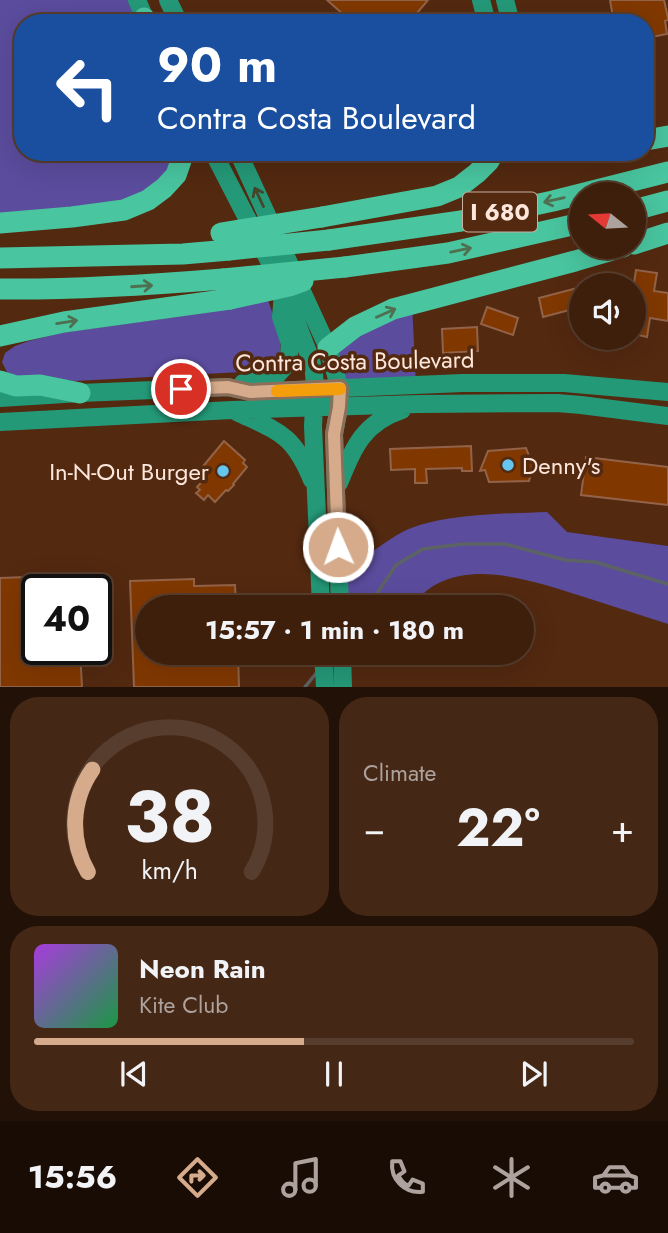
<!DOCTYPE html>
<meta charset="utf-8">
<style>
:root{--surface:#3e1f0c;--page:#452715;--text:#f1f3f6;--muted:#ada29d;--line:#573d2d;--accent:#d6ab8b}
body{margin:0;font-family:Jost,sans-serif;background:var(--page);color:var(--text);height:100vh;display:flex;flex-direction:column;font-size:26px;white-space:nowrap}
*{box-sizing:border-box;margin:0}
p{font-size:23px;color:var(--muted)}
.icon{flex:none;width:38px;height:38px;fill:none;stroke:currentColor;stroke-width:2;stroke-linecap:round;stroke-linejoin:round}
.map{position:relative;height:687px;overflow:hidden}
.side{display:flex;flex-direction:column;gap:10px;padding:10px;background:#221107;flex:1}
.side>*{flex:none}
.hud{position:absolute;left:14px;top:14px;width:640px;height:147px;border-radius:28px;box-shadow:0 7px 28px #0002,0 0 0 2px var(--line);background:#1a4fa0;color:#fff;overflow:hidden}
.needle{width:46px;rotate:288deg}
.tools{position:absolute;left:569px;top:182px;display:grid;gap:14px}
.tools a{display:grid;place-items:center;width:77px;height:77px;border-radius:50%;background:var(--surface);box-shadow:0 7px 28px #0002,0 0 0 2px var(--line);font-size:35px}
.speed{position:absolute;left:21px;top:574px;display:flex;gap:14px;font-size:35px;font-weight:700;text-align:center}
.speed>*{display:grid;place-content:center;width:91px;height:91px;border-radius:50%;background:var(--surface);box-shadow:0 7px 28px #0002,0 0 0 2px var(--line);line-height:1}
.speed .limit{border:4px solid #111;border-radius:10px;background:#fff;color:#111}
.pin{position:absolute;display:grid;place-items:center;width:60px;height:60px;color:#fff;margin:-30px;border:4px solid #fff;border-radius:50%;box-shadow:0 2px 7px #0007}
.me{position:absolute;width:77px;margin:-38px;rotate:358deg;stroke-linejoin:round;filter:drop-shadow(0 0 5px #0008)}
.turn{display:flex;align-items:center;gap:24px;height:147px;padding:0 28px;font-size:32px}
.turn .icon{width:91px;height:91px;stroke-width:2.5}
.turn b{display:block;font-size:49px;line-height:60px}
.big{font-size:52px;font-weight:700;line-height:1.1}
.side .card{flex:1;display:flex;flex-direction:column;justify-content:center;gap:10px;min-width:0;padding:0 24px;border-radius:28px;background:var(--page)}
.side .dial{align-items:center;gap:0}
.dial svg{height:182px;overflow:visible;fill:none;stroke:var(--line);stroke-width:7;stroke-linecap:round;text-anchor:middle}
.dial text{fill:var(--text);stroke:none}
.song{display:flex;align-items:center;gap:21px}
.cover{width:84px;height:84px;border-radius:10px;background:linear-gradient(135deg,hsl(280 70% 55%),hsl(140 70% 35%))}
.played{height:7px;border-radius:4px;background:linear-gradient(90deg,var(--accent) 45%,var(--line) 45%)}
.keys{display:flex;justify-content:space-around;direction:ltr}
.heat{display:flex;justify-content:space-between;align-items:center;font-size:38px;direction:ltr}
.side .tiles{flex:1;display:grid;gap:10px;grid-template-columns:1fr 1fr}
.card:last-child{grid-column:span 2}
.trip{position:absolute;left:135px;top:595px;width:399px;height:70px;border-radius:35px;background:var(--surface);box-shadow:0 7px 28px #0002,0 0 0 2px var(--line);font-weight:700;line-height:70px;text-align:center}
.menu{display:flex;height:112px;justify-content:space-around;align-items:center;background:#190c05;color:var(--muted)}
.menu .icon{width:49px;height:49px}
.menu .on{color:var(--accent)}
.menu b{font-size:32px;color:var(--text)}
.map>svg:first-child{display:block}
</style>
<div class="map">
<svg width="668" height="687" viewBox="0 0 668 687">
<rect width="100%" height="100%" fill="#532910"/>
<path fill="#5b4c9d" d="M 0,0 L 137,0 L 146,23 L 23,23 L 23,152 L 184,152 L 148,200 L 0,223 Z
M 268,300 C 276,326 296,360 259,371 L 75,381 L 9,376 L 2,362 L 5,353 L 15,346 L 29,341 L 60,333 L 211,312 L 248,303 Z
M 412,303 L 416,385 L 340,389 L 328,348 Z
M 547,512 L 567,532 L 668,546 L 668,624 C 639,615 610,605 581,596 C 530,580 450,551 412,607 L 340,607 L 339,576 C 358,563 377,547 397,535 C 434,513 504,514 547,512 Z"/>
<g fill="none" stroke-linecap="round" stroke-linejoin="round">
<path stroke="#5c6365" stroke-width="3.5" d="M 368,607 L 396,565 L 423,549 L 463,544 L 505,544 L 565,560 L 595,562 L 668,584
M 305,687 L 318,671"/>
</g>
<path fill="#813800" stroke="#926349" stroke-width="2" d="M 327,0 L 428,0 L 417,13 L 428,23 L 353,23 Z
M 610,0 L 664,0 L 668,18 L 668,20 L 665,21 L 667,34 L 646,38 L 646,23 L 614,23 Z
M 636,270 L 657,273 L 654,291 L 668,293 L 668,321 L 650,318 L 647,337 L 634,334 L 634,283 Z
M 581,287 L 581,307 L 543,317 L 539,298 Z
M 487,307 L 518,318 L 513,335 L 481,324 Z
M 477,327 L 478,351 L 443,353 L 442,329 Z
M 224,441 L 245,460 L 243,463 L 247,467 L 233,484 L 234,485 L 228,491 L 226,490 L 215,502 L 208,495 L 204,500 L 196,493 L 200,490 L 197,487 L 207,476 L 200,470 Z
M 471,446 L 472,471 L 462,471 L 462,468 L 426,469 L 427,483 L 415,483 L 415,469 L 391,470 L 390,449 Z
M 526,448 L 533,466 L 529,481 L 489,482 L 485,470 L 480,471 L 488,451 Z
M 586,457 L 668,467 L 668,505 L 581,495 Z
M 78,575 L 78,590 L 37,590 L 37,649 L 80,649 L 82,687 L 0,687 L 0,578 Z
M 194,579 L 194,586 L 235,585 L 236,607 L 147,607 L 147,653 L 238,653 L 239,687 L 134,687 L 130,581 Z"/>
<g fill="none" stroke-linecap="round" stroke-linejoin="round">
<path stroke="#249978" stroke-width="18" d="M 137,0 L 147,23
M 168,0 L 179,23
M 481,0 L 487,23
M 505,0 L 511,23
M 213,152 L 284,290 L 311,360 L 314,373 L 315,389 L 313,426 L 321,607
M 238,152 L 328,348 L 340,389 L 339,407 L 334,434 L 340,607
M 243,383 L 273,377 L 278,374 L 286,365 L 289,355 L 290,344 L 281,317 L 283,293
M 0,398 L 80,393 L 228,387 L 250,392 L 463,383 L 564,383 L 668,392
M 237,412 C 279,432 293,434 312,480
M 0,422 L 232,410 L 418,404 L 557,403 L 581,405 L 668,416
M 339,483 C 354,447 363,423 402,410
M 323,653 L 325,687
M 342,653 L 343,687"/>
<path stroke="#49c59f" stroke-width="21" d="M 144,18 L 146,23
M 646,140 L 668,136
M 634,210 L 668,201
M 322,217 L 437,196 L 459,187 L 477,173 L 489,161 L 494,152
M 0,223 L 72,217 L 124,210 L 148,200 L 164,188 L 176,175 L 184,152
M 329,240 L 461,221 L 553,201 L 668,172
M 634,244 L 668,233
M 0,258 L 183,254 L 229,250
M 345,267 L 448,253 L 581,223
M 0,289 C 75,290 149,285 223,279
M 0,336 L 64,322 L 230,299
M 328,348 L 355,327 L 393,309 L 575,261 L 623,247
M 0,381 L 16,386 L 40,385 L 80,393"/>
<path stroke="#49c59f" stroke-width="21" d="M 221,233 L 322,217
M 229,250 L 329,240
M 223,279 L 345,267
M 230,299 L 289,286 L 303,281"/>
</g>
<defs><path id="oneway-shaft" d="M-6 0H5M1.5-3L5.5 0L1.5 3" fill="none" stroke-width="1.6" stroke-linecap="round" stroke-linejoin="round" transform="scale(1.75)"/></defs>
<use stroke="#47452a" href="#oneway-shaft" transform="translate(259 197) rotate(-115)"/>
<g stroke="#4e6f50">
<use href="#oneway-shaft" transform="translate(554 200) rotate(167)"/>
<use href="#oneway-shaft" transform="translate(461 250) rotate(-12)"/>
<use href="#oneway-shaft" transform="translate(142 286) rotate(-4)"/>
<use href="#oneway-shaft" transform="translate(386 313) rotate(-24)"/>
<use href="#oneway-shaft" transform="translate(67 322) rotate(-9)"/>
</g>
<g fill="none" stroke-linecap="round" stroke-linejoin="round">
<g stroke="#8b6f5a" stroke-width="18">
<path id="route" d="M 181,389 L 228,387 L 250,392 L 340,388 L 339,407 L 334,434 L 338,547"/>
</g>
<use href="#route" stroke="#d6ab8b" stroke-width="12"/>
<path stroke="#f59e0b" stroke-width="12" d="M 277,391 L 340,389"/>
</g>
<g fill="#65c5ef" stroke="#532910" stroke-width="2.5">
<circle cx="508" cy="465" r="7"/>
<circle cx="223" cy="471" r="7"/>
</g>
<g text-anchor="middle" dominant-baseline="central" stroke-width="7" stroke-linejoin="round" paint-order="stroke">
<rect fill="#532910" stroke="#caae9f" stroke-width="2" x="463" y="192.5" width="74" height="39" rx="5"/>
<g font-size="23" font-weight="bold" fill="#fde7dc">
<text x="500" y="212">I 680</text>
</g>
<g font-size="24" fill="#fde7dc" stroke="#532910">
<text transform="translate(355 361) rotate(-1)">Contra Costa Boulevard</text>
</g>
<g font-size="24" fill="#fde7dc" stroke="#532910" text-anchor="start">
<text x="522" y="465">Denny's</text>
<text x="209" y="471" text-anchor="end">In-N-Out Burger</text>
</g>
</g>
</svg>
<div class="tools">
<a><svg class="needle" viewBox="-14 -14 28 28"><path d="M0-13l5 13h-10z" fill="#e53935"/><path d="M0 13l5-13h-10z" fill="#ada29d"/></svg></a>
<a><svg class="icon" aria-label="sound" viewBox="0 0 24 24"><path d="M4 9h4l5-4v14l-5-4H4zM17 9q2 3 0 6"/></svg></a>
</div>
<div class="speed"><div class="limit">40</div></div>
<div class="pin" style="left:181px;top:389px;background:#d93025"><svg class="icon" aria-label="arrive" viewBox="0 0 24 24"><path d="M6 21V4h12l-3 4 3 4H6"/></svg></div>
<svg class="me" style="left:338px;top:547px" viewBox="-20 -20 40 40"><circle r="17" fill="#d6ab8b" stroke="#fff" stroke-width="3"/><path d="M0-11L8 9 0 5-8 9z" fill="#fff"/></svg>
<div class="trip">15:57 · 1 min · 180 m</div>
<div class="hud">
<div class="turn"><svg class="icon" aria-label="left" viewBox="0 0 24 24"><path d="M17 20v-9H6M10 6l-5 5 5 5"/></svg><div><b>90 m</b>Contra Costa Boulevard</div></div>
</div>
</div>
<section class="side">
<div class="tiles">
<div class="card dial"><svg viewBox="0 0 100 80">
<path d="M14 69A42 42 0 1 1 86 69"/>
<path d="M14 69A42 42 0 0 1 16 24" stroke="#d6ab8b"/>
<text x="50" y="56" font-size="32" font-weight="700">38</text>
<text x="50" y="72" font-size="11">km/h</text>
</svg></div>
<div class="card"><p>Climate</p>
<div class="heat"><a>−</a><b class="big">22°</b><a>+</a></div>
</div>
<div class="card">
<div class="song"><i class="cover"></i><div><b>Neon Rain</b><p>Kite Club</p></div></div>
<div class="played"></div>
<div class="keys"><svg class="icon" aria-label="previous" viewBox="0 0 24 24"><path d="M18 5L8 12l10 7zM5 5v14"/></svg><svg class="icon" aria-label="pause" viewBox="0 0 24 24"><path d="M8 5v14M16 5v14"/></svg><svg class="icon" aria-label="next" viewBox="0 0 24 24"><path d="M6 5l10 7-10 7zM19 5v14"/></svg></div>
</div>
</div>
</section>
<nav class="menu">
<b>15:56</b>
<svg class="icon on" aria-label="directions" viewBox="0 0 24 24"><path d="M12 3l9 9-9 9-9-9zM9 14v-3h6M13 9l2 2-2 2"/></svg>
<svg class="icon" aria-label="music" viewBox="0 0 24 24"><path d="M9 18V5l10-2v13"/><circle cx="6" cy="18" r="3"/><circle cx="16" cy="16" r="3"/></svg>
<svg class="icon" aria-label="phone" viewBox="0 0 24 24"><path d="M5 4h4l2 5-3 2q2 4 5 5l2-3 5 2v4C11 20 4 13 5 4z"/></svg>
<svg class="icon" aria-label="climate" viewBox="0 0 24 24"><path d="M12 3v18M4 7l16 10M4 17L20 7"/></svg>
<svg class="icon" aria-label="car" viewBox="0 0 24 24"><path d="M5 17H2v-5l4-1 3-4h7l3 4 3 1v5h-3M9 17h6M6 11h13"/><circle cx="7" cy="17" r="2"/><circle cx="17" cy="17" r="2"/></svg>
</nav>
